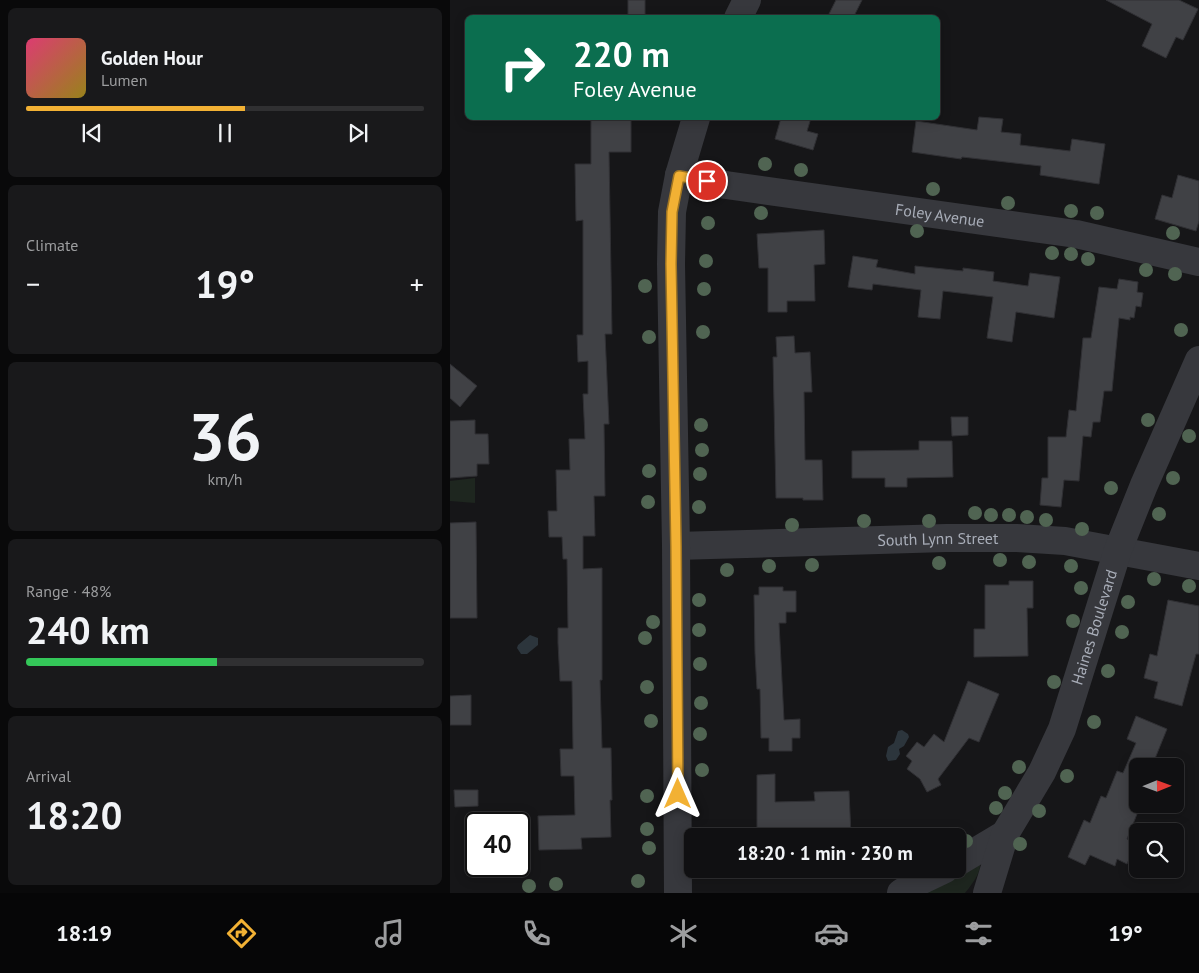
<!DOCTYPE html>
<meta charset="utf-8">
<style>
:root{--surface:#101012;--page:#19191b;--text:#f1f3f6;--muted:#9c9d9f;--line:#303032;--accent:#f2b134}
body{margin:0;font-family:"PT Sans",sans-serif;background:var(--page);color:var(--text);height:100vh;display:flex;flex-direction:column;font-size:19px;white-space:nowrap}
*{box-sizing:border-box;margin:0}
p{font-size:16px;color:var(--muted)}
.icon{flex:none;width:28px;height:28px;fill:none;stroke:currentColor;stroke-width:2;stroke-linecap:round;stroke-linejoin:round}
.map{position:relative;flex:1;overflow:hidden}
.drawer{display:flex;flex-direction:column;gap:8px;padding:8px;background:#09090a;width:450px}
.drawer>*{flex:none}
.guide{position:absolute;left:15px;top:15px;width:475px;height:105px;border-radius:8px;box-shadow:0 2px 12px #0003,0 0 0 1px var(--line);background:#0b6e4f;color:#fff;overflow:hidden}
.needle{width:32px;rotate:89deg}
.tools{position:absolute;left:679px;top:758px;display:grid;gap:10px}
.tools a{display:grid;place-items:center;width:55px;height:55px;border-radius:8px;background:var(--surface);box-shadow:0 2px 12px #0003,0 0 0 1px var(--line);font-size:25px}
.speed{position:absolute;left:15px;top:812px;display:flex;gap:10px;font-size:25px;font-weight:700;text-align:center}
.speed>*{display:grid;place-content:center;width:65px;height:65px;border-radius:50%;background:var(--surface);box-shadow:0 2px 12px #0003,0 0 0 1px var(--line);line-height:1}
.speed .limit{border:2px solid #111;border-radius:8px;background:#fff;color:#111}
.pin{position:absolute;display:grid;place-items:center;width:42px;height:42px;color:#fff;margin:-21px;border:2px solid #fff;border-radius:50%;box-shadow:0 1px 5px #0007}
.me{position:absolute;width:55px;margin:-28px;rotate:0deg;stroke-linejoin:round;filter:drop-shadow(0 0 4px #0008)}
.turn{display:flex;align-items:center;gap:18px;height:105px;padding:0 25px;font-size:22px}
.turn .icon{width:65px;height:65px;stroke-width:2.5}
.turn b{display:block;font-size:35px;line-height:42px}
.big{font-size:38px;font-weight:700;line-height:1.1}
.drawer .card{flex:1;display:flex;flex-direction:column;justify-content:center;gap:8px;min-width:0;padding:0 18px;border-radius:8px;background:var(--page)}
.drawer .dial{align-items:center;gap:0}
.dial b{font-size:65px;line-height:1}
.song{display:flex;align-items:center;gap:15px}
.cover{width:60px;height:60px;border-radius:8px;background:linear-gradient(135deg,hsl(340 70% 55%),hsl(50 70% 35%))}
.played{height:5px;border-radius:2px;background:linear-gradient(90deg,var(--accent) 55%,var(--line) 55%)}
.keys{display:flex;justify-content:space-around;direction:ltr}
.heat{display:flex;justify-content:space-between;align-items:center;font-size:28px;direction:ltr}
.charge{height:8px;border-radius:4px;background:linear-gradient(90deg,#34c759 48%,var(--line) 0)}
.trip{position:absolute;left:234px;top:828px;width:282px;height:50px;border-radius:8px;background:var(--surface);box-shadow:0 2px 12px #0003,0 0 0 1px var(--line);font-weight:700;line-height:50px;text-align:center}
.menu{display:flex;height:80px;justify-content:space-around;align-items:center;background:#060607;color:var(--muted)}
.menu .icon{width:35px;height:35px}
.menu .selected{color:var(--accent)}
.menu b{font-size:22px;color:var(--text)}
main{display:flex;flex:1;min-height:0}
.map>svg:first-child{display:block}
</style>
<main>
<section class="drawer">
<div class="card">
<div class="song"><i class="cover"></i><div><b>Golden Hour</b><p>Lumen</p></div></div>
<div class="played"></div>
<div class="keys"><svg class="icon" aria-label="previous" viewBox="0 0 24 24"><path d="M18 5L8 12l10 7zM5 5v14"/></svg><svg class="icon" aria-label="pause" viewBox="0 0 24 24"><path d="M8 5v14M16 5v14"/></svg><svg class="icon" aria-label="next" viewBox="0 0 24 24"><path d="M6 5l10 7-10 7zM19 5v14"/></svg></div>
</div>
<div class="card"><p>Climate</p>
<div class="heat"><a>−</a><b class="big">19°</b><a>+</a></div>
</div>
<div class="card dial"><b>36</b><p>km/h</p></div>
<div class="card"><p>Range · 48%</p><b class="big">240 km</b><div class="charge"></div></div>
<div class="card"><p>Arrival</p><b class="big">18:20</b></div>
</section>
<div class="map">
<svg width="749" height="893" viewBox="0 0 749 893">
<rect width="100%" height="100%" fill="#161618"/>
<path fill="#1e261f" d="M 25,478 L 25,503 L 0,501 L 0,481 Z
M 530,859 C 532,872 523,883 515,893 L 470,893 Z"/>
<path fill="#2c353c" d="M 80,635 L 88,638 L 88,645 L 77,654 L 71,654 L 67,648 L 68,645 Z
M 452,730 L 458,734 L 459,737 L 454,746 L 449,749 L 450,754 L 446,760 L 438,761 L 436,756 L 438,747 L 444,743 L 448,731 Z"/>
<path fill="#404145" stroke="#303034" d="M 178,0 L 195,0 L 195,18 L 178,18 Z
M 386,0 L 412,0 L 403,18 L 377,18 Z
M 656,0 L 729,0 L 748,9 L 733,40 L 726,37 L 716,58 L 692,46 L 702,24 Z
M 529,117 L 553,119 L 551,132 L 571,134 L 570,145 L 620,151 L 622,139 L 655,144 L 649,184 L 590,175 L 591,166 L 512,157 L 511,159 L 462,152 L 466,121 L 527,130 Z
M 141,118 L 181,118 L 181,152 L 159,152 L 162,334 L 155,334 L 159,424 L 154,424 L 155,496 L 144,496 L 145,536 L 133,536 L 133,569 L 152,568 L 152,680 L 150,680 L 152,748 L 161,748 L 162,800 L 160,800 L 161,837 L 131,838 L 132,849 L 89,850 L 88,816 L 125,815 L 124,776 L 111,776 L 110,749 L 123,749 L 122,681 L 110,681 L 108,643 L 108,628 L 118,628 L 117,559 L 113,559 L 112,537 L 99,537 L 98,511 L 107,511 L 106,470 L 120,470 L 119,439 L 135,439 L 133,394 L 138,394 L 138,361 L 128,362 L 127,335 L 133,335 L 133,220 L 126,221 L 125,164 L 141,164 Z
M 331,118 L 361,118 L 357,131 L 368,134 L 363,150 L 325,139 Z
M 728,175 L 749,181 L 749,221 L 746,231 L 705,219 L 712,195 L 722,198 Z
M 374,230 L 375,264 L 364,265 L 365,301 L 337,301 L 337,312 L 318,312 L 318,268 L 309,268 L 307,234 Z
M 403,256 L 428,260 L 426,267 L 465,274 L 465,266 L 513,271 L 513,268 L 544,272 L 543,281 L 578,286 L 580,273 L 610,277 L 604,318 L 566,312 L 562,342 L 537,338 L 543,297 L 493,291 L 490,319 L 468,317 L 471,290 L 423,284 L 422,290 L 398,287 Z
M 669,279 L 688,282 L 687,292 L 693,293 L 691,307 L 686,306 L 684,318 L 680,317 L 680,320 L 669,318 L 662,391 L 654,391 L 650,422 L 643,422 L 641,437 L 633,436 L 629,481 L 614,480 L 611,507 L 590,505 L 592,478 L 598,478 L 598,437 L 616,437 L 619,410 L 626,411 L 633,338 L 641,338 L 649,287 L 667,289 Z
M 344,336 L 345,353 L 360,352 L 362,392 L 354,392 L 355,460 L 372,460 L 373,500 L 353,500 L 353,498 L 326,498 L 323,357 L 327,357 L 326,337 Z
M 0,364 L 27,386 L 10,407 L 0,398 Z
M 501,417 L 518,417 L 518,435 L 502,436 Z
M 25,420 L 25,434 L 38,434 L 39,464 L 27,464 L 27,476 L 0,478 L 0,421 Z
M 469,441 L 502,441 L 503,477 L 457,478 L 457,487 L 435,487 L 435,478 L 402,478 L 402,451 L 469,450 Z
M 26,522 L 27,618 L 0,618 L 0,523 Z
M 559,581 L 583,581 L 583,608 L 577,608 L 578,656 L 524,657 L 524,629 L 535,629 L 535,585 L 559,585 Z
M 309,587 L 333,587 L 333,591 L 346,591 L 346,612 L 336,612 L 336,623 L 329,623 L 334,720 L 350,719 L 350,738 L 342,738 L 342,751 L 319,751 L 319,738 L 311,738 L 310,689 L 307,689 L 305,653 L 304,595 L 309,595 Z
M 718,600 L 749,606 L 749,654 L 746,654 L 732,706 L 704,698 L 708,682 L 694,678 L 700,654 L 707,656 Z
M 518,681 L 549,694 L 529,742 L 519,738 L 488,779 L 491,785 L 477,792 L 470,779 L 457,769 L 462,761 L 456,756 L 467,742 L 474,747 L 484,734 L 494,742 Z
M 21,695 L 21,725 L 0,725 L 0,696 Z
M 686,716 L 717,729 L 702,766 L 688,766 L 688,804 L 691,804 L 677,839 L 686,843 L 677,864 L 667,859 L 665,866 L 640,855 L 635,865 L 618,857 L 634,820 L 640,823 L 651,796 L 656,798 L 667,771 L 673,773 L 686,743 L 677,739 Z
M 325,774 L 325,802 L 365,801 L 364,792 L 399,791 L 401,836 L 307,836 L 307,775 Z
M 4,790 L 28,790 L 28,806 L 5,807 Z"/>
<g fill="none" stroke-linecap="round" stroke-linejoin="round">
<g stroke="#37383d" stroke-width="28">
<path d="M 288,18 L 297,0"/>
<path id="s1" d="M 229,175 L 276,185 L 626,234 L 749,262"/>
<path id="s2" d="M 226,546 L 496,538 L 567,538 L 615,541 L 749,566"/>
<path d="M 508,862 L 555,834"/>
<path d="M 228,893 L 226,546 L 221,264 L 222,212 L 229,175 L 246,118"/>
<path d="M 451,893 L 472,880 L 495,869"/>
<path id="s3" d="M 537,893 L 555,834 L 592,772 L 612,729 L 668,550 L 694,485 L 749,360"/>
</g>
</g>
<g fill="#506452">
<circle cx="315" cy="164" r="7"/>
<circle cx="351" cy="170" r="7"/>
<circle cx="483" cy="189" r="7"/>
<circle cx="558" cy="203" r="7"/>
<circle cx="621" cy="211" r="7"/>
<circle cx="311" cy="213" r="7"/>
<circle cx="647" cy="213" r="7"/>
<circle cx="258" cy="223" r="7"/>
<circle cx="467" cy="231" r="7"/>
<circle cx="723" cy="233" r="7"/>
<circle cx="602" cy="253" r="7"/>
<circle cx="621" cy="254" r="7"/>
<circle cx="638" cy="259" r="7"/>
<circle cx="256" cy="261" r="7"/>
<circle cx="696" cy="270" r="7"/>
<circle cx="725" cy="274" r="7"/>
<circle cx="195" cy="286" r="7"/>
<circle cx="254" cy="289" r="7"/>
<circle cx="731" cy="330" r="7"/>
<circle cx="253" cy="332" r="7"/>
<circle cx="199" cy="337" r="7"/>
<circle cx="698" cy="420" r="7"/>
<circle cx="251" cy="425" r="7"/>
<circle cx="739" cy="436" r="7"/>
<circle cx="252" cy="450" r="7"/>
<circle cx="199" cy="471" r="7"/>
<circle cx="250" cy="474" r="7"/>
<circle cx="723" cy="478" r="7"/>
<circle cx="661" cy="488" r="7"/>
<circle cx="198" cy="502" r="7"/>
<circle cx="249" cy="507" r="7"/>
<circle cx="525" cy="513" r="7"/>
<circle cx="709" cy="514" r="7"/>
<circle cx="541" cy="515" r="7"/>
<circle cx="559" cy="515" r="7"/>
<circle cx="577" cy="517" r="7"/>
<circle cx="596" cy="520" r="7"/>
<circle cx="414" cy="521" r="7"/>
<circle cx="479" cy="521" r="7"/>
<circle cx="342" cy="525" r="7"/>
<circle cx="632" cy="529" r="7"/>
<circle cx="550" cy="560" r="7"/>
<circle cx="579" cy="562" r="7"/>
<circle cx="489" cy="563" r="7"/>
<circle cx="362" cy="565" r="7"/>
<circle cx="319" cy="566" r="7"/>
<circle cx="621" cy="566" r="7"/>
<circle cx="277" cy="570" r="7"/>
<circle cx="704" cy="579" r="7"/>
<circle cx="739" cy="586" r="7"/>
<circle cx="631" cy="588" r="7"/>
<circle cx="249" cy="600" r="7"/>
<circle cx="678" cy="602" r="7"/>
<circle cx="623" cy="621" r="7"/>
<circle cx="203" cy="622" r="7"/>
<circle cx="249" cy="630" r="7"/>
<circle cx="672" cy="632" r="7"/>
<circle cx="195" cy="638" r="7"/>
<circle cx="250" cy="664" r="7"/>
<circle cx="658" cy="671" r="7"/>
<circle cx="604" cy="682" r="7"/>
<circle cx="197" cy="687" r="7"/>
<circle cx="251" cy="703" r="7"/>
<circle cx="201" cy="721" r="7"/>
<circle cx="644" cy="722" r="7"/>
<circle cx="250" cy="734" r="7"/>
<circle cx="569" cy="767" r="7"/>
<circle cx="252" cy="770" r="7"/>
<circle cx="617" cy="776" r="7"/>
<circle cx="555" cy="793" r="7"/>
<circle cx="197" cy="796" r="7"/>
<circle cx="546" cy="808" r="7"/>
<circle cx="589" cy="811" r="7"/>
<circle cx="197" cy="829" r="7"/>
<circle cx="516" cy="841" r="7"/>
<circle cx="570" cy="844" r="7"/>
<circle cx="199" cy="848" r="7"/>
<circle cx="188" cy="881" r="7"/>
<circle cx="106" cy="884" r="7"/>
<circle cx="79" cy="886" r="7"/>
</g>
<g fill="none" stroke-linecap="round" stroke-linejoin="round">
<g stroke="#9d7322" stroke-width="12">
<path id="route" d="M 228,794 L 226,546 L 221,264 L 222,212 L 229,176 L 257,181"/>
</g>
<use href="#route" stroke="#f2b134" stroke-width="9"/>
</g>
<g text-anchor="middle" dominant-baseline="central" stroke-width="5" stroke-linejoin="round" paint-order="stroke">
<g font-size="16" fill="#a8adb8" stroke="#111113">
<text stroke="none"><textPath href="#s1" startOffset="264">Foley Avenue</textPath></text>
<text stroke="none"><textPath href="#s2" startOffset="262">South Lynn Street</textPath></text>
<text stroke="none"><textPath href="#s3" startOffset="288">Haines Boulevard</textPath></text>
</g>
</g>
</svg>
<div class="tools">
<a><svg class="needle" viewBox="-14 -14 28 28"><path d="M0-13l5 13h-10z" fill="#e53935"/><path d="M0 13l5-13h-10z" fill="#9c9d9f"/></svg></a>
<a><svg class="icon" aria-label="search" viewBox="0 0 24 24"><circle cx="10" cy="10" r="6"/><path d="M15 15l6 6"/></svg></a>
</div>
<div class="speed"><div class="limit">40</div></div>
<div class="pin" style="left:257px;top:181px;background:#d93025"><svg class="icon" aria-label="arrive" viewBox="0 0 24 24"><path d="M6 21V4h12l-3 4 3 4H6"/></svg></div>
<svg class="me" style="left:228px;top:794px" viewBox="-20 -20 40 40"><path d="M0-17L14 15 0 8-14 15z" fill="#f2b134" stroke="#fff" stroke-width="4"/></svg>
<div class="trip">18:20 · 1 min · 230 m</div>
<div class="guide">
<div class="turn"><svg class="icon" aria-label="right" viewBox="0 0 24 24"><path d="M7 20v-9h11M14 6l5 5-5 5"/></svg><div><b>220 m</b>Foley Avenue</div></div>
</div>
</div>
</main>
<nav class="menu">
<b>18:19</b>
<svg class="icon selected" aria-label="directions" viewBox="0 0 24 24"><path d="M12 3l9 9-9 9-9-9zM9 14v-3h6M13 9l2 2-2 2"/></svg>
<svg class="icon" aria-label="music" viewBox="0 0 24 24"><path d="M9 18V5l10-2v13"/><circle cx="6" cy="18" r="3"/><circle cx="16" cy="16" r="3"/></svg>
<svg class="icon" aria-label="phone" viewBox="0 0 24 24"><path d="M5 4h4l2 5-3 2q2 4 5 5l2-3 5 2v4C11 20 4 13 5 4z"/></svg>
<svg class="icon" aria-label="climate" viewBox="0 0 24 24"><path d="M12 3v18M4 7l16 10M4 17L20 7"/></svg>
<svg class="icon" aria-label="car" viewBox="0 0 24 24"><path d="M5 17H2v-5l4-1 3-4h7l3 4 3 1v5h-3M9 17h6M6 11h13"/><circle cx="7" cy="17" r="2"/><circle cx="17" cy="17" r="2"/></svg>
<svg class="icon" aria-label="filters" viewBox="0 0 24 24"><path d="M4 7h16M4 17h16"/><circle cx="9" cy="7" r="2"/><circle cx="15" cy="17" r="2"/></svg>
<b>19°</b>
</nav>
